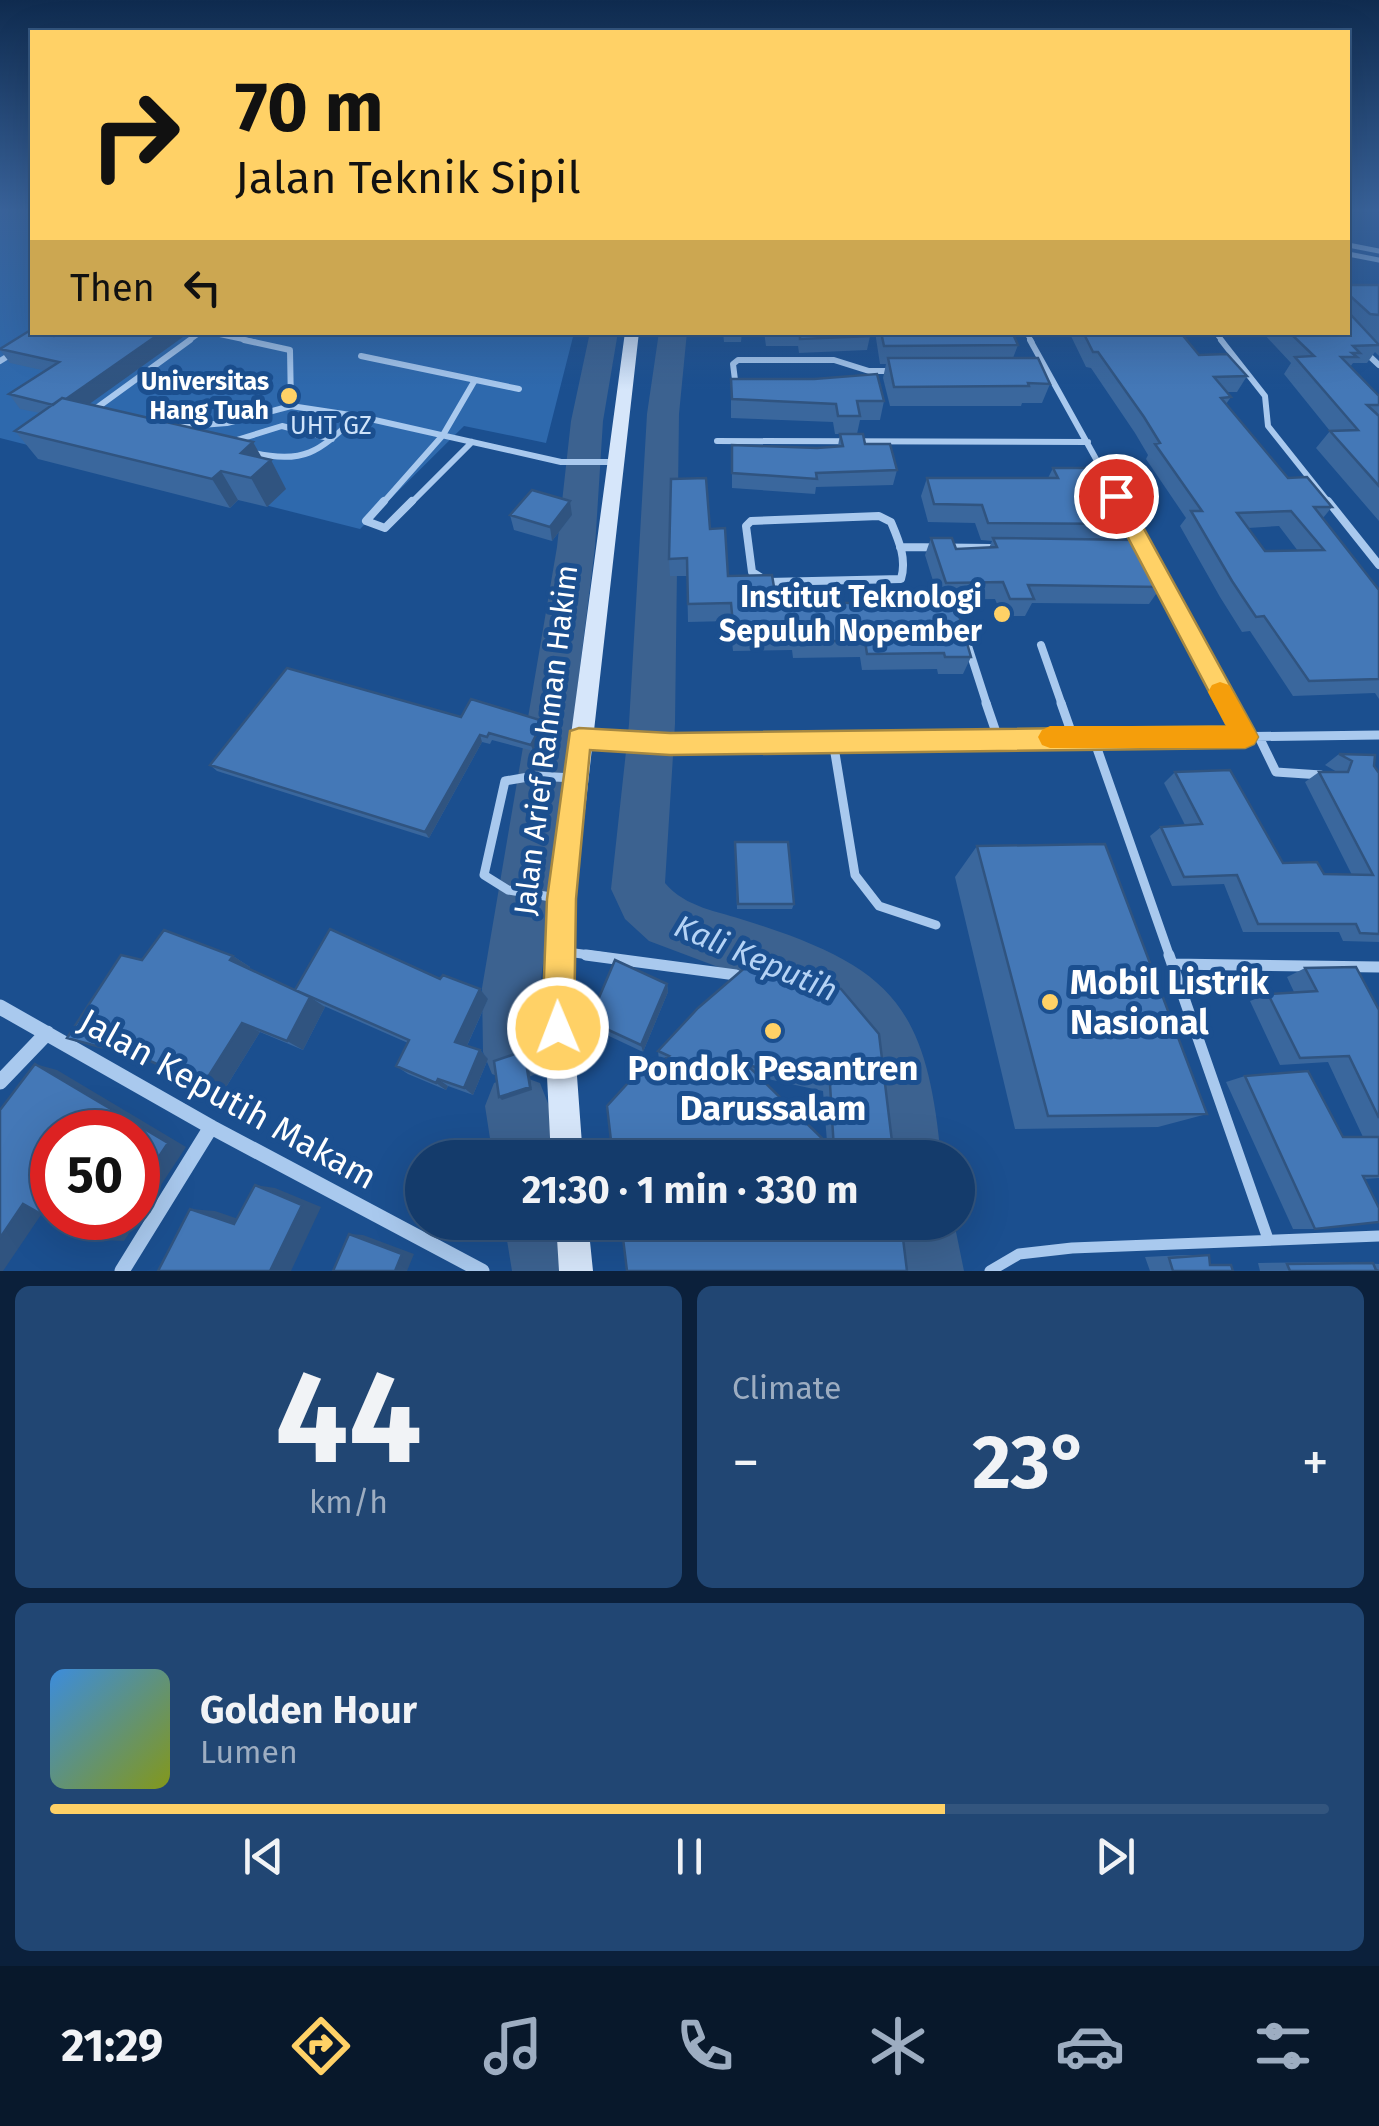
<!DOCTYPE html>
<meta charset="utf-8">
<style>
:root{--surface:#143b6b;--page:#214673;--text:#f1f3f6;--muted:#9dadc1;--line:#33557e;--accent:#ffd166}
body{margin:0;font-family:"Fira Sans",sans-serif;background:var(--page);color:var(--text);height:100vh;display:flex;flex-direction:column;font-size:38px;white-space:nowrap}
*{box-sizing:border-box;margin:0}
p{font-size:32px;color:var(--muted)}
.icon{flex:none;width:55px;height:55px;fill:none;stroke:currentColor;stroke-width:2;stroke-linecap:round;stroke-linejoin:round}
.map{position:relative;height:1271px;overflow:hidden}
.panel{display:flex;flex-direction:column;gap:15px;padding:15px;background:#0b203b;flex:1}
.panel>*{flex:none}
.top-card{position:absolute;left:30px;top:30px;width:1320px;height:305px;border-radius:0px;box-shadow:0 10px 40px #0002,0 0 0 2px var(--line);background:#ffd166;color:#111;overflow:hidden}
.speed{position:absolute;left:30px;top:1110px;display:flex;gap:20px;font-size:50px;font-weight:700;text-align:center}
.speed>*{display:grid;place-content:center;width:130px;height:130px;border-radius:50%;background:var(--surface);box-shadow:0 10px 40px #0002,0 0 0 2px var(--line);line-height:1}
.speed .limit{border:15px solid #d22;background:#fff;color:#111}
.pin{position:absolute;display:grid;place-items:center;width:85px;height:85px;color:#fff;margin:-42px;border:5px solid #fff;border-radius:50%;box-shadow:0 2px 10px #0007}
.me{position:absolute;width:110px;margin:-55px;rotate:359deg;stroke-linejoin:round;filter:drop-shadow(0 0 8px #0008)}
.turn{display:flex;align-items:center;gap:35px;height:210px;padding:0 40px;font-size:45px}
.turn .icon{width:130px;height:130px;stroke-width:2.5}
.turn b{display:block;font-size:70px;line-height:85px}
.then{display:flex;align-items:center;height:95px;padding:0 40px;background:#0003;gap:20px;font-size:38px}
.big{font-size:75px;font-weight:700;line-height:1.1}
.panel .tile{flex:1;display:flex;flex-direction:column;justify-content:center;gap:15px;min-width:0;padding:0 35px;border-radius:15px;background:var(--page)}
.panel .dial{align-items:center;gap:0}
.dial b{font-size:130px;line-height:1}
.song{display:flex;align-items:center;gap:30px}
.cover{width:120px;height:120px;border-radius:15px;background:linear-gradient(135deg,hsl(210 70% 55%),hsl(70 70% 35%))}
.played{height:10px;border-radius:5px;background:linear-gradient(90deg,var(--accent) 70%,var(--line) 70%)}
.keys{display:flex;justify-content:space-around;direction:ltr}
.heat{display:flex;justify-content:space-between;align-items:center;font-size:55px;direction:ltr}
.panel .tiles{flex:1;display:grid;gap:15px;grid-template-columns:1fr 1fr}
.tile:last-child{grid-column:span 2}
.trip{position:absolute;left:405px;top:1140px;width:570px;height:100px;border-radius:50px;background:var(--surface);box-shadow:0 10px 40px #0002,0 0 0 2px var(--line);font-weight:700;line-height:100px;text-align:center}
.tabs{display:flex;height:160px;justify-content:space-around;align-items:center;background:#08182b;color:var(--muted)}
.tabs .icon{width:70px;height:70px}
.tabs .on{color:var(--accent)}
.tabs b{font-size:45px;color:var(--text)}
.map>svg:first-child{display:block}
</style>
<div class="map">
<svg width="1379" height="1271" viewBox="0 0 1379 1271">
<rect width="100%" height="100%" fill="#1b4f8f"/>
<path fill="#2e69ad" d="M 0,212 L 32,212 L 32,332 L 574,333 L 546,443 L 464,426 L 360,529 L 0,438 Z"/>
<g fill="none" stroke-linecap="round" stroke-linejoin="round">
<path fill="#3c6290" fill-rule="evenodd" d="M 590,332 L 618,332 L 603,421 L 595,547 L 540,988 L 545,1052 L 536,1074 L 526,1078 L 540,1083 L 549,1106 L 559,1158 L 493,1158 L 485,1106 L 494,1083 L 505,1079 L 492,1074 L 483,1052 L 482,988 L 557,547 L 571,421 Z
M 659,332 L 687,332 L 679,414 L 675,724 L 665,883 C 686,908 718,911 747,921 C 892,967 927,1005 941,1158 L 875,1158 L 866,1072 L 857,1045 L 845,1030 L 782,991 L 649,941 L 625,919 L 611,889 L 629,724 L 647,414 Z
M 504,1222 L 573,1222 L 582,1271 L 512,1271 Z
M 885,1222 L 954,1222 L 964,1271 L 892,1271 Z"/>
<path stroke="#a9c9ee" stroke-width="5" d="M 1348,245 L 1379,251
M 1348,254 L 1379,260
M 208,332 L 255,342
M 1026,332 L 1032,342
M 1215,332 L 1223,342
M 187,342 L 201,332"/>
<path stroke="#a9c9ee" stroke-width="6" d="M 244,340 L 290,350 L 291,406
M 1030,340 L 1106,477
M 1221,340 L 1265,396 L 1268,426 L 1330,504
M 1364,351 L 1379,365
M 361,356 L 519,389
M 0,361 L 13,353
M 743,384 L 735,380 L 733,364 L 738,360 L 834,360 L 869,371 L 895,371
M 91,412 L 190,340
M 175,427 L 227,423 L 291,406 L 357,416 L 561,462 L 615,462
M 717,441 L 1088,442
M 227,443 L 282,426 L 332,439
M 254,453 C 306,465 320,450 357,416
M 382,504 L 443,435 L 475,380
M 410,504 L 472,442"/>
<path stroke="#a9c9ee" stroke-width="8" d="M 384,501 L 366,521 L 385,528 L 412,501
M 1328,501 L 1379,565
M 879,516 L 891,522 C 899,541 907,559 901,579 L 768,582 L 752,572 L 746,526 L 751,521 Z
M 1129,521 L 1228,705
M 900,547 L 991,548
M 1041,645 L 1062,705
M 968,646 L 987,705"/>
<path stroke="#a9c9ee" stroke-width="9" d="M 986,703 L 998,738
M 1061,703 L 1073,737
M 1227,703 L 1245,737
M 1093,737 L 1170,957
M 1259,737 L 1276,772 L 1321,775
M 584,739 L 670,744 L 1379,735
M 833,741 L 855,875 L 879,906 L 936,925
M 557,898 L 508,890 L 484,875 L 505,781 L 534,776 L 575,778
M 567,952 L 605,957"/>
<path stroke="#a9c9ee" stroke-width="11" d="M 586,955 L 736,975
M 1169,955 L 1268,1239
M 1172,964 L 1379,967
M 990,1271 L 1019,1254 L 1072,1248 L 1379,1236"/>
<path stroke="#a9c9ee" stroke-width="15" d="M 0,1007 L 211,1127 L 482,1271
M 0,1082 L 47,1033
M 122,1271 L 211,1127"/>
<path fill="#d6e6fa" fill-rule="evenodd" d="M 625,332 L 639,332 L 575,899 L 571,994 L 583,1158 L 551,1158 L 543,994 L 549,899 Z
M 556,1222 L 588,1222 L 593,1271 L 559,1271 Z"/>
</g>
<path fill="#3a679d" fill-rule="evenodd" d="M 1348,285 L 1379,285 L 1379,356 L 1375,352 L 1367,363 L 1353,363 L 1350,367 L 1379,396 L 1379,521 L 1316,448 L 1330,431 L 1284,374 L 1291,363 L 1263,333 L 1248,334 L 1246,332 L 1348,332 Z
M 190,332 L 89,404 L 271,460 L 286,489 L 267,507 L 238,500 L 230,508 L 38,459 L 15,431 L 40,413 L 20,409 L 9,394 L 46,371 L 10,363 L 1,351 L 0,351 L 0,349 L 54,336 Z
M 723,332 L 742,332 L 741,342 L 724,342 Z
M 764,332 L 869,332 L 870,336 L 867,350 L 799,353 L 798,346 L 766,346 Z
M 875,332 L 1012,332 L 1018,345 L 1013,358 L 1050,384 L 1042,403 L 1022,403 L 1021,406 L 890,406 L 883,378 L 886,364 L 880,364 Z
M 1069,332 L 1180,332 L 1199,355 L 1247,376 L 1237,392 L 1227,392 L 1231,397 L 1226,404 L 1288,478 L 1332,507 L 1323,518 L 1379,590 L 1379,699 L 1375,693 L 1293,696 L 1250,631 L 1242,632 L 1220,597 L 1180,526 L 1186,518 L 1146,459 L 1148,455 L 1135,433 L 1091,368 L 1086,367 ZM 1279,526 L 1298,551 L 1265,551 L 1248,528 Z
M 731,379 L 884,401 L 880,420 L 860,420 L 857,434 L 865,444 L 897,470 L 893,485 L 816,487 L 815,494 L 732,488 L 732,445 L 817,448 L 838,446 L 840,434 L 835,434 L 833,422 L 731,418 Z
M 1053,468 L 1136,518 L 1125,536 L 1122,536 L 1120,540 L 1161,587 L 1149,604 L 1032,603 L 1025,616 L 1002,616 L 995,599 L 939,600 L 925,555 L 931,538 L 956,549 L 989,548 L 992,541 L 981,540 L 975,523 L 928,522 L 921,496 L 927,478 L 1048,478 Z
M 510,515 L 572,515 L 552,541 L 514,530 Z
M 710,529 L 728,576 L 774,587 L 805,603 L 854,603 L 856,596 L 897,606 L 971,657 L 963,674 L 938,674 L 937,669 L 862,670 L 860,657 L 793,658 L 792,650 L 733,651 L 730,621 L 688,622 L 687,576 L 670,576 L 669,559 Z
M 461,717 L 545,728 L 533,751 L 492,740 L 490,744 L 482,742 L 429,838 L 217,771 L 210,765 Z
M 1339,754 L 1374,766 L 1379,773 L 1379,942 L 1343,941 L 1339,932 L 1243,932 L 1224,884 L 1172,886 L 1150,836 L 1161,827 L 1185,825 L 1164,783 L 1175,772 L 1283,863 L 1324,874 L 1352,875 L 1305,782 L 1319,772 L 1337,772 L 1325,765 Z
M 735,842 L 794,904 L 792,909 L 737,909 Z
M 977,846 L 1207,1114 L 1158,1127 L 1015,1129 L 955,877 Z
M 233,956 L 250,967 L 249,969 L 296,990 L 440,979 L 480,989 L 488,999 L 467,1046 L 480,1050 L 488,1059 L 473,1095 L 448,1086 L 446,1090 L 408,1074 L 396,1066 L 408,1043 L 324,1006 L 325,1007 L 303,1050 L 260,1032 L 223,1092 L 203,1085 L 157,1064 L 67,1038 L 142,960 Z
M 755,959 L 894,1158 L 613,1158 L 662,1061 L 659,1060 L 658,1051 ZM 759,1077 L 823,1091 L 827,1142 Z
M 1305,968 L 1379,1010 L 1379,1178 L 1364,1179 L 1315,1229 L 1293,1229 L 1226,1082 L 1245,1076 L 1343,1137 L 1363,1137 L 1328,1062 L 1280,1065 L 1250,1001 L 1268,994 L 1294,992 L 1287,977 Z
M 667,984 L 668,992 L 643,1052 L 592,1028 L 589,1021 Z
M 1184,1255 L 1209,1255 L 1210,1264 L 1233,1271 L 1150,1271 L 1145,1257 Z
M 1340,1262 L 1379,1264 L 1379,1271 L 1260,1271 L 1258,1263 Z"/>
<path fill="#305480" d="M 162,332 L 190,332 L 67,420 L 56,405 Z
M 253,442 L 266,465 L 271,460 L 286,489 L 267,507 L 251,478 L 241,453 Z
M 221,471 L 238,500 L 230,508 L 212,479 Z
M 570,501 L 572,515 L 552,541 L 550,527 Z
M 543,721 L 545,728 L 533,751 L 531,745 Z
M 480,735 L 482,742 L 429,838 L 425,832 Z
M 233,956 L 250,967 L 248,971 L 230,960 Z
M 667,984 L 668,992 L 643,1052 L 641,1045 Z
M 480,989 L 488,999 L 465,1050 L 455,1042 Z
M 310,997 L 325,1007 L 303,1050 L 287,1041 Z
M 242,1023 L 260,1032 L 223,1092 L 203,1085 Z
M 480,1050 L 488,1059 L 473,1095 L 464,1088 Z
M 524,1051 L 527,1055 L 532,1090 L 502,1100 L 499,1097 Z
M 35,1064 L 57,1070 L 186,1147 L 124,1241 L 103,1240 L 118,1218 L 138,1218 L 138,1188 Z
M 438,1079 L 448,1086 L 446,1090 L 436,1083 Z
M 255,1185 L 275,1188 L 321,1207 L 291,1271 L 270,1271 Z
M 23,1204 L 47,1206 L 3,1271 L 0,1271 L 0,1238 Z
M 190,1209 L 215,1211 L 256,1225 L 234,1224 Z
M 61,1218 L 84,1218 L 80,1224 L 57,1223 Z
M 349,1234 L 363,1235 L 414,1254 L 407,1271 L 395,1271 Z"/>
<path fill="#4478b7" stroke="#305480" stroke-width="2.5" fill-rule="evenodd" d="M 1348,285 L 1379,285 L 1379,315 L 1370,314 L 1348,294 Z
M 1348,315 L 1351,315 L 1379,345 L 1353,346 L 1360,353 L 1352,353 L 1357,357 L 1341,357 L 1379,396 L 1379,405 L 1367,405 L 1379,416 L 1379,486 L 1330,431 L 1358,430 L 1295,357 L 1314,356 L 1289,332 L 1348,332 Z
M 29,331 L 54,336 L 61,332 L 162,332 L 66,399 L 62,398 L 53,405 L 9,394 L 59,362 L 0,349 Z
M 800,332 L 869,332 L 870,336 L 800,339 Z
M 881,332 L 1012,332 L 1018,345 L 884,346 Z
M 1083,332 L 1180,332 L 1199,355 L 1227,354 L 1247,376 L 1214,377 L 1231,397 L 1221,398 L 1288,478 L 1307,477 L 1332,507 L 1314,507 L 1379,590 L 1379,679 L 1309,681 L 1264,616 L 1256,617 L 1232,581 L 1191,511 L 1202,511 L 1155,444 L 1160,443 L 1144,417 L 1098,352 L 1093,352 ZM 1291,511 L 1324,550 L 1265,551 L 1237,513 Z
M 888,358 L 1038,358 L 1050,384 L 1028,383 L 1029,386 L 894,387 Z
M 877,374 L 884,401 L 857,401 L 860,416 L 838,416 L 836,404 L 732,399 L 731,379 L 814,379 Z
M 62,398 L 253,442 L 241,453 L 271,460 L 251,478 L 221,471 L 212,479 L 15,431 Z
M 840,434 L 863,434 L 865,444 L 890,444 L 897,470 L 816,473 L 817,479 L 732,473 L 732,445 L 817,448 L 843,446 Z
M 1053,468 L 1110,468 L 1136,518 L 1126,518 L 1129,524 L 988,523 L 982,505 L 934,504 L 927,478 L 1058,478 Z
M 706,478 L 710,529 L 725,528 L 728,576 L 772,575 L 774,587 L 803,587 L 805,603 L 857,603 L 856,596 L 895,596 L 897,606 L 956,605 L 971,657 L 945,657 L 944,653 L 867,654 L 865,641 L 796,641 L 795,633 L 734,635 L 731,603 L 688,604 L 687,558 L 669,559 L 671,479 Z
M 532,490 L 570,501 L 550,527 L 510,515 Z
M 931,538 L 952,538 L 956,549 L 997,547 L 993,538 L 1137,540 L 1161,587 L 1028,585 L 1034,599 L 1010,599 L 1003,582 L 946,583 Z
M 287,668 L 461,717 L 471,699 L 543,721 L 531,745 L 489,733 L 487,737 L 480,735 L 425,832 L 210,765 Z
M 1339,754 L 1375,755 L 1374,766 L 1379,773 L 1379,934 L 1360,933 L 1356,924 L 1258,924 L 1237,875 L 1184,877 L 1161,827 L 1202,824 L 1175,772 L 1230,770 L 1283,863 L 1317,862 L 1324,874 L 1373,875 L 1319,772 L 1348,772 L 1352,761 Z
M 735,842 L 788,842 L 794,904 L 738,904 Z
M 1105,844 L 1207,1114 L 1048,1116 L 977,846 Z
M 330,929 L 440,979 L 443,975 L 480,989 L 455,1042 L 480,1050 L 464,1088 L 438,1079 L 436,1083 L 396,1066 L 409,1040 L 295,990 Z
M 164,930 L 233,956 L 230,960 L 310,997 L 287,1041 L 242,1023 L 203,1085 L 148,1060 L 67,1038 L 121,955 L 142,960 Z
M 755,959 L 841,989 L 879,1034 L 894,1158 L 613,1158 L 607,1106 L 628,1083 L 669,1056 L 658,1051 L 698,1008 ZM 747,1065 L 830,1084 L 834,1150 Z
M 615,960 L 667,984 L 641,1045 L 589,1021 Z
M 1356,967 L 1379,1010 L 1379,1118 L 1349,1056 L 1300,1058 L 1268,994 L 1317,991 L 1305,968 Z
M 524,1051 L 530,1087 L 499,1097 L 494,1061 Z
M 35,1064 L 168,1143 L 138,1188 L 138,1132 L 52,1132 L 52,1218 L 61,1218 L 57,1223 L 23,1204 L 0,1238 L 0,1110 Z
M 1308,1071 L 1343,1137 L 1379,1137 L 1379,1176 L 1363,1176 L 1379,1208 L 1379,1222 L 1315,1229 L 1245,1076 Z
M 255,1185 L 302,1205 L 270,1271 L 158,1271 L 190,1209 L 234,1224 Z
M 64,1218 L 118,1218 L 103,1240 Z
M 621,1222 L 901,1222 L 907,1271 L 627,1271 Z
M 349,1234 L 402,1254 L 395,1271 L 333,1271 Z
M 1209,1255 L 1210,1265 L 1231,1265 L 1233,1271 L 1173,1271 L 1169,1258 Z
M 1373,1263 L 1376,1270 L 1379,1271 L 1290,1271 L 1287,1264 Z"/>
<linearGradient id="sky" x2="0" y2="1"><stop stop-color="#0f2b4f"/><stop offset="0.54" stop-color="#39639b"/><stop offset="1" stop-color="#39639b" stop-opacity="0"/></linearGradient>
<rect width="1379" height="390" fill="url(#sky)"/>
<path fill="#ffd166" stroke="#a68842" stroke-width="2.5" d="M 1116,490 L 1126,496 L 1254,729 L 1258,737 L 1254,744 L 1245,748 L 670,755 L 590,750 L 576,899 L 574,1028 L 569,1040 L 558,1044 L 546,1040 L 542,1028 L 547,899 L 570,731 L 579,728 L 670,733 L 1227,726 L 1106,496 Z"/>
<path fill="#f59e0b" d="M 1220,682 L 1229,685 L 1258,737 L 1254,744 L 1245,748 L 1050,748 L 1042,745 L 1038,737 L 1042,730 L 1050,726 L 1226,726 L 1208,692 L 1212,685 Z"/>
<g fill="#ffd166" stroke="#1b4f8f" stroke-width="4">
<circle cx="289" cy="396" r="10"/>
<circle cx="1002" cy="614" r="10"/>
<circle cx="1050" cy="1002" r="10"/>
<circle cx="773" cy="1031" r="10"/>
</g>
<g text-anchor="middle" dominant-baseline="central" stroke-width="10" stroke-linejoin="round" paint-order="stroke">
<g font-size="25" font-weight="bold" fill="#fff" stroke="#1b4f8f" text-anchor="end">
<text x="269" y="382">Universitas<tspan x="269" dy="29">Hang Tuah</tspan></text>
</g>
<g font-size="25" fill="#cfe3fa" stroke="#1b4f8f">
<text x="331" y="426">UHT GZ</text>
</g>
<g font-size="30" font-weight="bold" fill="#fff" stroke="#1b4f8f" text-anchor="end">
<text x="982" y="597">Institut Teknologi<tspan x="982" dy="34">Sepuluh Nopember</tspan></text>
</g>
<g font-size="30" fill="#fff" stroke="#1b4f8f">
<text transform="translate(546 740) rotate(-83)">Jalan Arief Rahman Hakim</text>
</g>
<g font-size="32" font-style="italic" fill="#b5d3f5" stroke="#1b4f8f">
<text transform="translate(756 958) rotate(23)">Kali Keputih</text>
</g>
<g font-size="35" font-weight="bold" fill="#fff" stroke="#1b4f8f" text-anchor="start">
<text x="1070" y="982">Mobil Listrik<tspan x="1070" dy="40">Nasional</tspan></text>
<text x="773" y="1068" text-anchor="middle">Pondok Pesantren<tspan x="773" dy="40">Darussalam</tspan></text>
</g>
<g font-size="35" fill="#fff" stroke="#1b4f8f">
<text transform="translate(228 1099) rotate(29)">Jalan Keputih Makam</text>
</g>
</g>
</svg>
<div class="speed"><div class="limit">50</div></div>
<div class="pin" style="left:1116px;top:496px;background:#d93025"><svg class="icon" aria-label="arrive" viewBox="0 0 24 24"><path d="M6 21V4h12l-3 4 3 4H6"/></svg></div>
<svg class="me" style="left:558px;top:1028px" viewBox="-20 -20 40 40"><circle r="17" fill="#ffd166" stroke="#fff" stroke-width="3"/><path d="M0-11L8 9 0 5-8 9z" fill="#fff"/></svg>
<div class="trip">21:30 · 1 min · 330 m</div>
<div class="top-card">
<div class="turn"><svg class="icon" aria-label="right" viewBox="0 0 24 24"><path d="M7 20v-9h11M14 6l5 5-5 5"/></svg><div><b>70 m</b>Jalan Teknik Sipil</div></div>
<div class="then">Then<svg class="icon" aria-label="left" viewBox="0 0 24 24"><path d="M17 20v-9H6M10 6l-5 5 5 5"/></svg></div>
</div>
</div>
<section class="panel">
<div class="tiles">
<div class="tile dial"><b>44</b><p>km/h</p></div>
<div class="tile"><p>Climate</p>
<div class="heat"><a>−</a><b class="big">23°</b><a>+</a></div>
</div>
<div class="tile">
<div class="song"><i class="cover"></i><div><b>Golden Hour</b><p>Lumen</p></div></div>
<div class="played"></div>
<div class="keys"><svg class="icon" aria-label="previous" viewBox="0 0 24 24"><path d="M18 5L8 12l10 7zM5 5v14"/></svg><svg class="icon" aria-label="pause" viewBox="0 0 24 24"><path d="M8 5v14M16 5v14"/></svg><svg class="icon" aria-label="next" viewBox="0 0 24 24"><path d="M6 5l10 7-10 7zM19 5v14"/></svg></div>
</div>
</div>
</section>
<nav class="tabs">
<b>21:29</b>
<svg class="icon on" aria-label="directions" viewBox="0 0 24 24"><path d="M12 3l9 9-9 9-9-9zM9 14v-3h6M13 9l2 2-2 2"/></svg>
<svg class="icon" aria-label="music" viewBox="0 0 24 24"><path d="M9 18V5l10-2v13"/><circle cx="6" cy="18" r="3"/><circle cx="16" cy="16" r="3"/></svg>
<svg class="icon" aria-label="phone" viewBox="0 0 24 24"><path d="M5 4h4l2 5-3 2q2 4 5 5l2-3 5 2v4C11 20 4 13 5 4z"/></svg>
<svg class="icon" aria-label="climate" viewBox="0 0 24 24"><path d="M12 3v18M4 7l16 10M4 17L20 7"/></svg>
<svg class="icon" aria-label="car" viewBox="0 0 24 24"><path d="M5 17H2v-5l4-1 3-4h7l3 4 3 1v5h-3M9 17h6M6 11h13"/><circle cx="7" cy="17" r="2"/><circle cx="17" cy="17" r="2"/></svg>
<svg class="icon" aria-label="filters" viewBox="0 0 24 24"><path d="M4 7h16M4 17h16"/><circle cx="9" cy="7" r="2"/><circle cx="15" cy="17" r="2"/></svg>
</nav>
